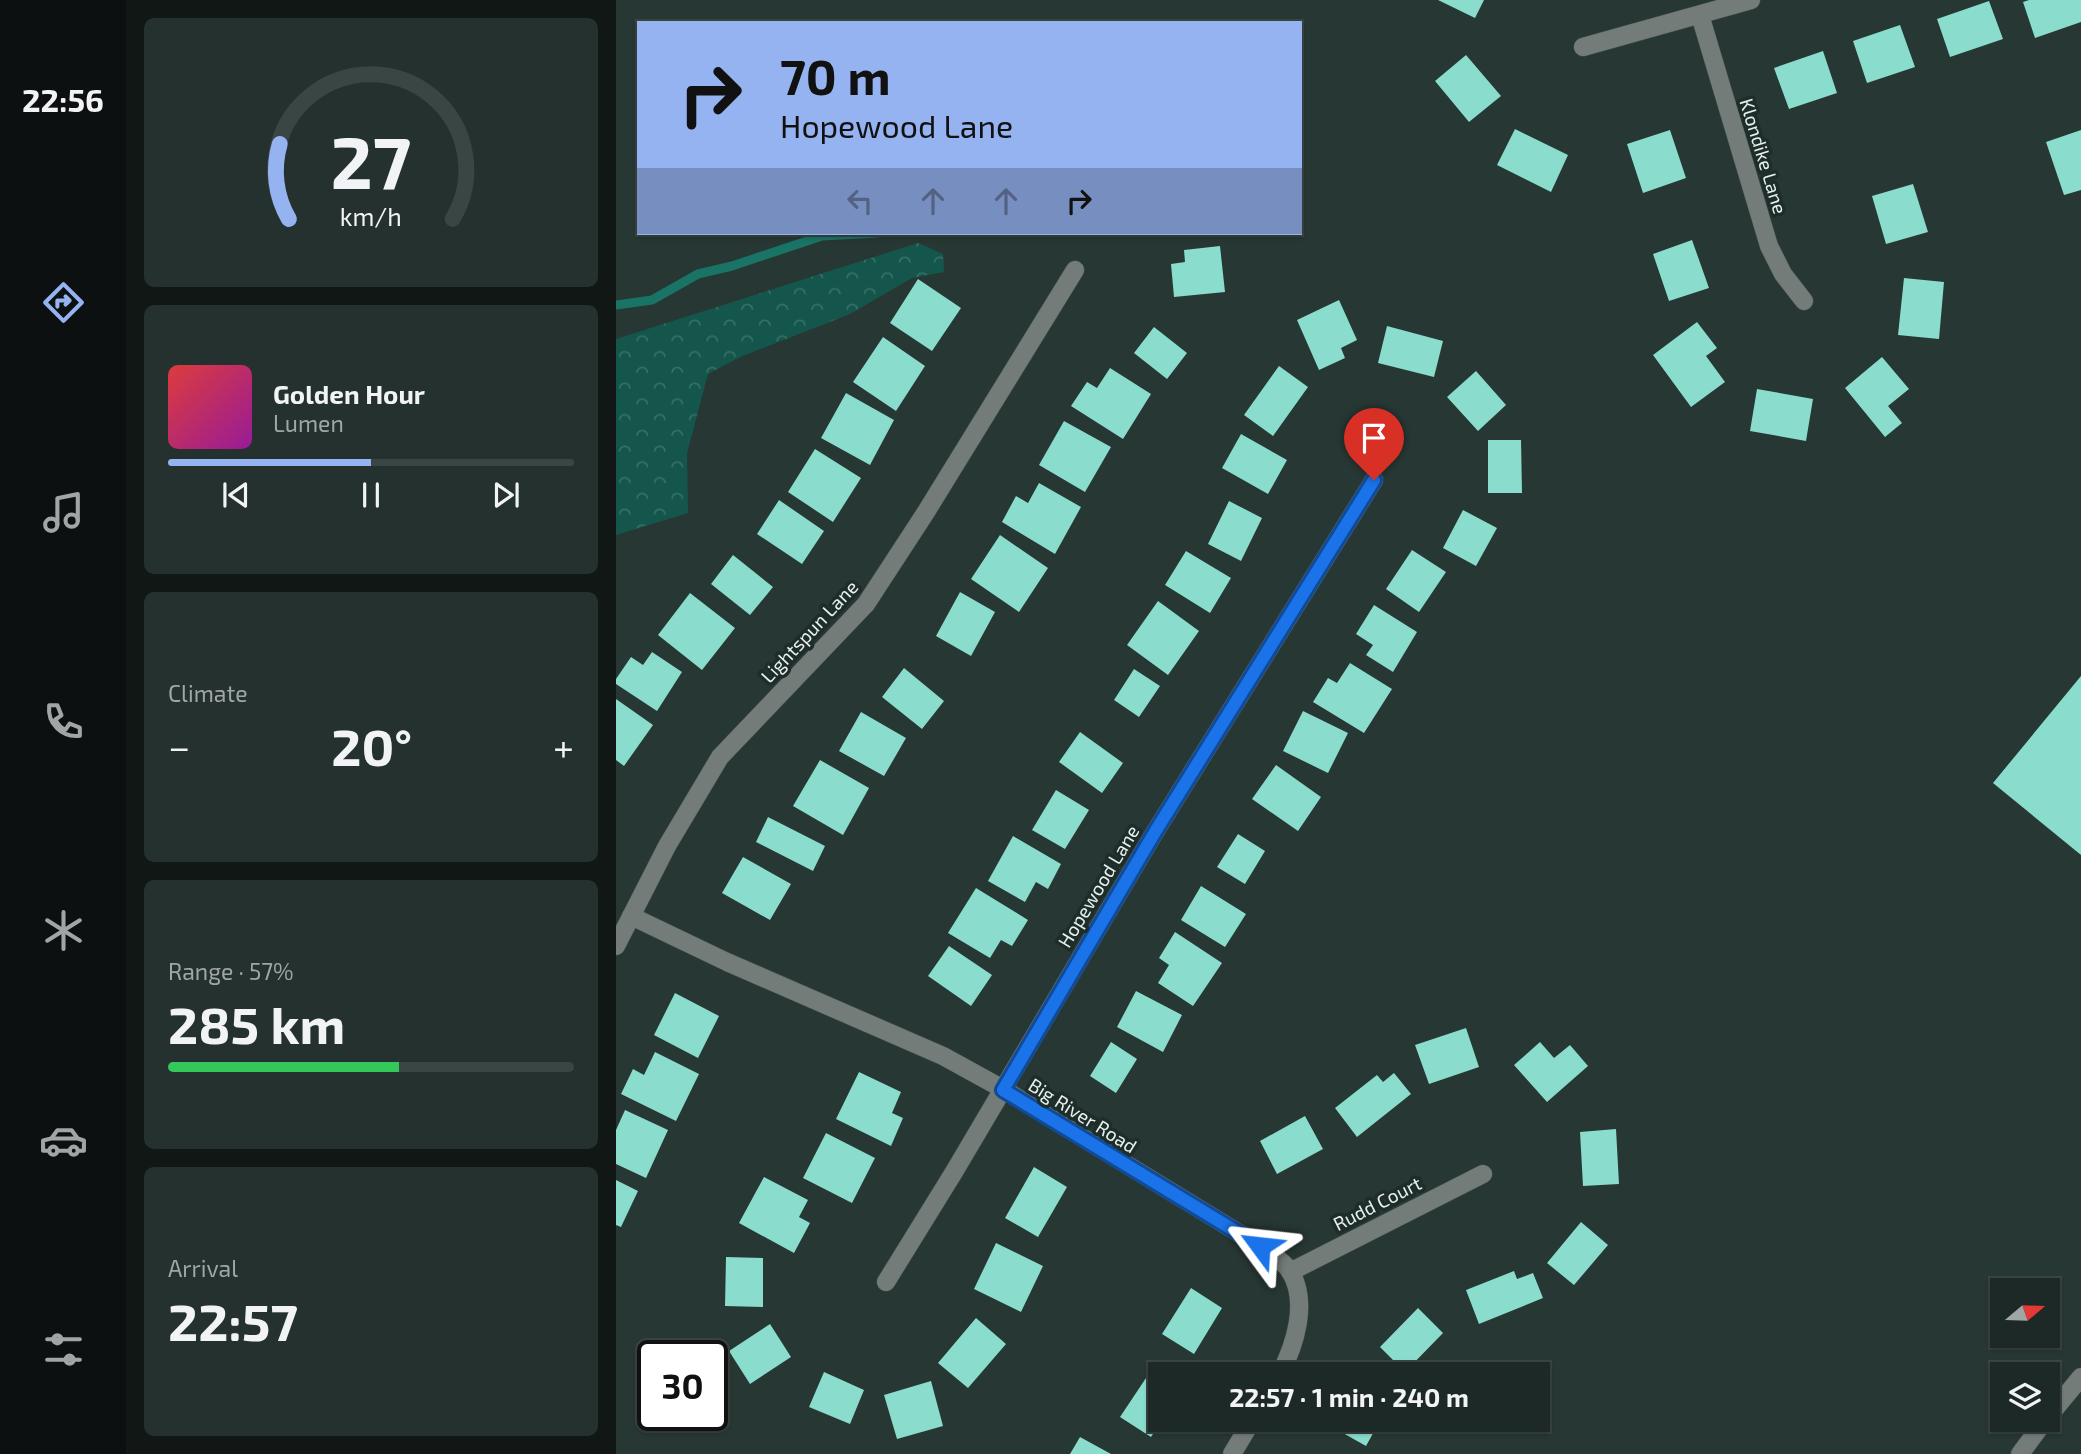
<!DOCTYPE html>
<meta charset="utf-8">
<style>
:root{--surface:#1d2927;--page:#25312f;--text:#f1f3f6;--muted:#a0a6a7;--line:#3b4544;--accent:#95b2f1}
body{margin:0;font-family:"Exo 2",sans-serif;background:var(--page);color:var(--text);height:100vh;display:flex;flex-direction:column;font-size:26px;white-space:nowrap}
*{box-sizing:border-box;margin:0}
p{font-size:23px;color:var(--muted)}
.icon{flex:none;width:38px;height:38px;fill:none;stroke:currentColor;stroke-width:2;stroke-linecap:round;stroke-linejoin:round}
.map{position:relative;flex:1;overflow:hidden}
.drawer{display:flex;flex-direction:column;gap:18px;padding:18px;background:#101715;width:490px}
.drawer>*{flex:none}
.banner{position:absolute;left:21px;top:21px;width:665px;height:214px;border-radius:0px;box-shadow:0 2px 5px #0004,0 0 0 2px var(--line);background:#95b2f1;color:#111;overflow:hidden}
.needle{width:46px;rotate:71deg}
.tools{position:absolute;left:1374px;top:1278px;display:grid;gap:14px}
.tools a{display:grid;place-items:center;width:70px;height:70px;border-radius:0px;background:var(--surface);box-shadow:0 2px 5px #0004,0 0 0 2px var(--line);font-size:35px}
.speed{position:absolute;left:21px;top:1340px;display:flex;gap:14px;font-size:35px;font-weight:700;text-align:center}
.speed>*{display:grid;place-content:center;width:91px;height:91px;border-radius:50%;background:var(--surface);box-shadow:0 2px 5px #0004,0 0 0 2px var(--line);line-height:1}
.speed .limit{border:4px solid #111;border-radius:10px;background:#fff;color:#111}
.pin{position:absolute;display:grid;place-items:center;width:60px;height:60px;color:#fff;margin:-72px -30px;border-radius:50% 50% 50% 0;rotate:-45deg;box-shadow:0 0 7px #0007}
.pin .icon{rotate:45deg}
.me{position:absolute;width:77px;margin:-38px;rotate:300deg;stroke-linejoin:round;filter:drop-shadow(0 0 5px #0008)}
.turn{display:flex;align-items:center;gap:24px;height:147px;padding:0 28px;font-size:32px}
.turn .icon{width:91px;height:91px;stroke-width:2.5}
.turn b{display:block;font-size:49px;line-height:60px}
.lanes{display:flex;align-items:center;height:66px;padding:0 28px;background:#0003;justify-content:center;gap:35px;direction:ltr}
.lanes .off{opacity:.35}
.big{font-size:52px;font-weight:700;line-height:1.1}
.drawer .card{flex:1;display:flex;flex-direction:column;justify-content:center;gap:10px;min-width:0;padding:0 24px;border-radius:10px;background:var(--page)}
.drawer .dial{align-items:center;gap:0}
.dial svg{height:182px;overflow:visible;fill:none;stroke:var(--line);stroke-width:7;stroke-linecap:round;text-anchor:middle}
.dial text{fill:var(--text);stroke:none}
.song{display:flex;align-items:center;gap:21px}
.cover{width:84px;height:84px;border-radius:10px;background:linear-gradient(135deg,hsl(0 70% 55%),hsl(300 70% 35%))}
.played{height:7px;border-radius:4px;background:linear-gradient(90deg,var(--accent) 50%,var(--line) 50%)}
.keys{display:flex;justify-content:space-around;direction:ltr}
.heat{display:flex;justify-content:space-between;align-items:center;font-size:38px;direction:ltr}
.charge{height:10px;border-radius:5px;background:linear-gradient(90deg,#34c759 57%,var(--line) 0)}
.trip{position:absolute;left:532px;top:1362px;width:402px;height:70px;border-radius:0px;background:var(--surface);box-shadow:0 2px 5px #0004,0 0 0 2px var(--line);font-weight:700;line-height:70px;text-align:center}
main{display:flex;flex:1;min-height:0}
.menu{display:flex;flex-direction:column;width:126px;justify-content:space-around;align-items:center;background:#0c1010;color:var(--muted)}
.menu .icon{width:49px;height:49px}
.menu .current{color:var(--accent)}
.menu b{font-size:32px;color:var(--text)}
.map>svg:first-child{display:block}
</style>
<main>
<nav class="menu">
<b>22:56</b>
<svg class="icon current" aria-label="directions" viewBox="0 0 24 24"><path d="M12 3l9 9-9 9-9-9zM9 14v-3h6M13 9l2 2-2 2"/></svg>
<svg class="icon" aria-label="music" viewBox="0 0 24 24"><path d="M9 18V5l10-2v13"/><circle cx="6" cy="18" r="3"/><circle cx="16" cy="16" r="3"/></svg>
<svg class="icon" aria-label="phone" viewBox="0 0 24 24"><path d="M5 4h4l2 5-3 2q2 4 5 5l2-3 5 2v4C11 20 4 13 5 4z"/></svg>
<svg class="icon" aria-label="climate" viewBox="0 0 24 24"><path d="M12 3v18M4 7l16 10M4 17L20 7"/></svg>
<svg class="icon" aria-label="car" viewBox="0 0 24 24"><path d="M5 17H2v-5l4-1 3-4h7l3 4 3 1v5h-3M9 17h6M6 11h13"/><circle cx="7" cy="17" r="2"/><circle cx="17" cy="17" r="2"/></svg>
<svg class="icon" aria-label="filters" viewBox="0 0 24 24"><path d="M4 7h16M4 17h16"/><circle cx="9" cy="7" r="2"/><circle cx="15" cy="17" r="2"/></svg>
</nav>
<section class="drawer">
<div class="card dial"><svg viewBox="0 0 100 80">
<path d="M14 69A42 42 0 1 1 86 69"/>
<path d="M14 69A42 42 0 0 1 10 36" stroke="#95b2f1"/>
<text x="50" y="56" font-size="32" font-weight="700">27</text>
<text x="50" y="72" font-size="11">km/h</text>
</svg></div>
<div class="card">
<div class="song"><i class="cover"></i><div><b>Golden Hour</b><p>Lumen</p></div></div>
<div class="played"></div>
<div class="keys"><svg class="icon" aria-label="previous" viewBox="0 0 24 24"><path d="M18 5L8 12l10 7zM5 5v14"/></svg><svg class="icon" aria-label="pause" viewBox="0 0 24 24"><path d="M8 5v14M16 5v14"/></svg><svg class="icon" aria-label="next" viewBox="0 0 24 24"><path d="M6 5l10 7-10 7zM19 5v14"/></svg></div>
</div>
<div class="card"><p>Climate</p>
<div class="heat"><a>−</a><b class="big">20°</b><a>+</a></div>
</div>
<div class="card"><p>Range · 57%</p><b class="big">285 km</b><div class="charge"></div></div>
<div class="card"><p>Arrival</p><b class="big">22:57</b></div>
</section>
<div class="map">
<svg width="1465" height="1454" viewBox="0 0 1465 1454">
<defs>
<pattern id="forest-crowns" width="20" height="18" patternUnits="userSpaceOnUse" patternTransform="scale(1.75)"><rect width="20" height="18" fill="#14564c"/><path d="M2 6a3 3 0 1 1 6 0M12 15a3 3 0 1 1 6 0" fill="none" stroke="#366f66"/></pattern>
</defs>
<rect width="100%" height="100%" fill="#273734"/>
<path fill="url(#forest-crowns)" d="M 302,243 L 327,254 L 328,272 L 296,278 L 234,314 L 124,357 L 92,374 L 71,453 L 72,513 L 0,535 L 0,339 Z"/>
<g fill="none" stroke-linecap="round" stroke-linejoin="round">
<path stroke="#197466" stroke-width="9" d="M 0,305 L 36,300 L 82,274 L 116,266 L 206,236 L 262,233"/>
</g>
<path fill="#8adccc" d="M 822,0 L 868,0 L 859,18 Z
M 1413,0 L 1465,0 L 1465,22 L 1419,38 L 1407,2 Z
M 1373,1 L 1387,39 L 1334,57 L 1321,19 Z
M 1284,25 L 1299,67 L 1251,83 L 1237,41 Z
M 1207,51 L 1221,93 L 1173,109 L 1158,68 Z
M 850,55 L 885,96 L 853,122 L 819,81 Z
M 899,129 L 952,155 L 935,192 L 881,165 Z
M 1054,130 L 1070,178 L 1027,193 L 1011,144 Z
M 1465,130 L 1465,190 L 1448,195 L 1430,142 Z
M 1297,184 L 1312,232 L 1270,244 L 1256,196 Z
M 1076,240 L 1093,288 L 1053,301 L 1037,254 Z
M 604,246 L 609,292 L 558,297 L 555,264 L 569,262 L 568,250 Z
M 1288,278 L 1328,282 L 1323,339 L 1282,335 Z
M 302,279 L 345,308 L 316,351 L 274,323 Z
M 723,300 L 741,340 L 725,348 L 729,358 L 703,370 L 681,320 Z
M 1081,322 L 1101,348 L 1090,356 L 1109,382 L 1075,407 L 1037,355 Z
M 771,326 L 827,341 L 818,377 L 762,363 Z
M 538,327 L 571,353 L 551,379 L 518,353 Z
M 267,337 L 309,366 L 280,411 L 237,382 Z
M 1266,357 L 1293,389 L 1272,406 L 1286,423 L 1269,437 L 1229,388 Z
M 663,366 L 692,387 L 657,436 L 628,415 Z
M 494,368 L 535,394 L 507,439 L 455,406 L 471,382 L 481,388 Z
M 860,371 L 890,405 L 862,431 L 831,397 Z
M 1141,389 L 1197,399 L 1190,441 L 1134,431 Z
M 230,393 L 278,420 L 254,465 L 205,438 Z
M 448,421 L 495,447 L 469,492 L 423,465 Z
M 625,434 L 671,460 L 652,494 L 606,468 Z
M 872,440 L 905,440 L 906,493 L 872,493 Z
M 199,449 L 245,478 L 217,522 L 172,492 Z
M 423,483 L 465,507 L 439,554 L 386,522 L 400,496 L 412,503 Z
M 163,500 L 208,531 L 186,564 L 141,534 Z
M 613,501 L 646,518 L 625,561 L 592,544 Z
M 847,510 L 881,528 L 860,566 L 827,548 Z
M 384,535 L 432,568 L 403,612 L 355,579 Z
M 796,550 L 830,572 L 803,612 L 770,589 Z
M 570,551 L 615,578 L 594,613 L 549,585 Z
M 117,555 L 157,587 L 134,615 L 95,584 Z
M 344,592 L 379,612 L 355,656 L 320,636 Z
M 74,593 L 119,628 L 86,670 L 42,635 Z
M 542,601 L 583,631 L 552,675 L 511,645 Z
M 758,605 L 801,632 L 777,672 L 750,655 L 757,645 L 740,634 Z
M 36,652 L 66,672 L 41,711 L 0,684 L 0,679 L 15,657 L 27,665 Z
M 734,663 L 776,689 L 748,733 L 697,702 L 712,678 L 721,683 Z
M 288,668 L 328,701 L 306,729 L 266,697 Z
M 518,669 L 544,686 L 523,717 L 498,700 Z
M 1465,676 L 1465,855 L 1377,783 Z
M 0,699 L 37,725 L 8,766 L 0,760 Z
M 687,711 L 732,733 L 712,773 L 667,751 Z
M 245,712 L 290,738 L 268,776 L 223,751 Z
M 464,732 L 507,763 L 486,793 L 443,762 Z
M 204,760 L 253,788 L 227,835 L 177,806 Z
M 660,765 L 705,797 L 682,831 L 636,799 Z
M 440,790 L 473,810 L 449,849 L 416,830 Z
M 152,817 L 209,846 L 197,871 L 140,842 Z
M 622,834 L 649,851 L 629,884 L 601,867 Z
M 397,836 L 445,864 L 432,889 L 420,882 L 409,902 L 372,881 Z
M 127,857 L 175,884 L 154,920 L 106,893 Z
M 585,886 L 630,914 L 609,947 L 565,920 Z
M 360,888 L 412,920 L 396,946 L 385,940 L 374,958 L 332,933 Z
M 559,932 L 606,963 L 577,1006 L 542,983 L 553,965 L 543,958 Z
M 333,946 L 376,975 L 355,1006 L 312,976 Z
M 520,991 L 566,1015 L 547,1052 L 501,1027 Z
M 59,993 L 103,1016 L 82,1058 L 38,1035 Z
M 850,1028 L 863,1067 L 813,1084 L 799,1045 Z
M 495,1042 L 521,1059 L 500,1093 L 474,1076 Z
M 924,1042 L 938,1058 L 954,1045 L 972,1066 L 931,1102 L 898,1065 Z
M 39,1052 L 83,1074 L 60,1121 L 5,1094 L 17,1069 L 28,1075 Z
M 243,1072 L 285,1092 L 276,1113 L 287,1118 L 275,1146 L 220,1119 Z
M 778,1073 L 795,1094 L 741,1137 L 719,1108 L 761,1075 L 767,1082 Z
M 9,1110 L 52,1130 L 30,1178 L 0,1164 L 0,1130 Z
M 689,1116 L 707,1149 L 661,1174 L 644,1141 Z
M 1000,1129 L 1003,1184 L 967,1186 L 964,1132 Z
M 210,1133 L 259,1158 L 236,1203 L 187,1178 Z
M 418,1167 L 451,1187 L 422,1237 L 389,1218 Z
M 148,1177 L 192,1200 L 183,1217 L 194,1223 L 178,1253 L 123,1223 Z
M 0,1180 L 22,1191 L 5,1227 L 0,1225 Z
M 965,1222 L 992,1245 L 958,1285 L 931,1263 Z
M 380,1243 L 427,1266 L 405,1312 L 358,1289 Z
M 110,1257 L 147,1258 L 147,1307 L 109,1306 Z
M 898,1271 L 901,1279 L 917,1273 L 927,1298 L 863,1324 L 850,1290 Z
M 575,1288 L 606,1308 L 578,1354 L 546,1334 Z
M 802,1308 L 827,1333 L 789,1372 L 764,1347 Z
M 360,1318 L 390,1344 L 352,1388 L 322,1363 Z
M 154,1324 L 175,1357 L 134,1384 L 113,1351 Z
M 208,1372 L 248,1390 L 234,1424 L 193,1407 Z
M 534,1372 L 544,1379 L 544,1419 L 547,1419 L 535,1437 L 504,1417 Z
M 315,1381 L 327,1426 L 281,1439 L 268,1395 Z
M 723,1419 L 765,1419 L 750,1446 L 718,1428 Z
M 464,1437 L 495,1454 L 454,1454 Z"/>
<g fill="none" stroke-linecap="round" stroke-linejoin="round">
<g stroke="#465552" stroke-width="19">
<path id="minor" d="M 1084,15 L 1153,246 L 1167,274 L 1188,301
M 967,47 L 1135,0
M 15,916 L 111,962 L 327,1056 L 387,1089 L 644,1246 C 654,1254 667,1260 674,1271 C 693,1302 679,1345 664,1374
M 0,946 L 51,846 L 104,757 L 250,604 L 310,512 L 459,270
M 674,1272 L 867,1174
M 270,1282 L 338,1172 L 539,832 L 758,480
M 1432,1417 L 1465,1377
M 616,1454 L 637,1419
M 1404,1454 L 1430,1419"/>
</g>
<use href="#minor" stroke="#747c7a" stroke-width="18"/>
</g>
<g fill="none" stroke-linecap="round" stroke-linejoin="round">
<g stroke="#114b97" stroke-width="18">
<path id="route" d="M 644,1246 L 387,1090 L 539,832 L 758,480"/>
</g>
<use href="#route" stroke="#1a73e8" stroke-width="12"/>
</g>
<g text-anchor="middle" dominant-baseline="central" stroke-width="7" stroke-linejoin="round" paint-order="stroke">
<g font-size="19" fill="#e7f1ee" stroke="#1e2d2a">
<text transform="translate(1148 156) rotate(73)">Klondike Lane</text>
<text transform="translate(193 631) rotate(-47)">Lightspun Lane</text>
<text transform="translate(482 886) rotate(-59)">Hopewood Lane</text>
<text transform="translate(467 1115) rotate(32)">Big River Road</text>
<text transform="translate(761 1203) rotate(-27)">Rudd Court</text>
</g>
</g>
</svg>
<div class="tools">
<a><svg class="needle" viewBox="-14 -14 28 28"><path d="M0-13l5 13h-10z" fill="#e53935"/><path d="M0 13l5-13h-10z" fill="#a0a6a7"/></svg></a>
<a><svg class="icon" aria-label="layers" viewBox="0 0 24 24"><path d="M12 4l9 5-9 5-9-5zM3 14l9 5 9-5"/></svg></a>
</div>
<div class="speed"><div class="limit">30</div></div>
<div class="pin" style="left:758px;top:480px;background:#d93025"><svg class="icon" aria-label="arrive" viewBox="0 0 24 24"><path d="M6 21V4h12l-3 4 3 4H6"/></svg></div>
<svg class="me" style="left:644px;top:1246px" viewBox="-20 -20 40 40"><path d="M0-17L14 15 0 8-14 15z" fill="#1a73e8" stroke="#fff" stroke-width="4"/></svg>
<div class="trip">22:57 · 1 min · 240 m</div>
<div class="banner">
<div class="turn"><svg class="icon" aria-label="right" viewBox="0 0 24 24"><path d="M7 20v-9h11M14 6l5 5-5 5"/></svg><div><b>70 m</b>Hopewood Lane</div></div>
<div class="lanes"><svg class="icon off" aria-label="left" viewBox="0 0 24 24"><path d="M17 20v-9H6M10 6l-5 5 5 5"/></svg><svg class="icon off" aria-label="ahead" viewBox="0 0 24 24"><path d="M12 20V5M6 11l6-6 6 6"/></svg><svg class="icon off" aria-label="ahead" viewBox="0 0 24 24"><path d="M12 20V5M6 11l6-6 6 6"/></svg><svg class="icon" aria-label="right" viewBox="0 0 24 24"><path d="M7 20v-9h11M14 6l5 5-5 5"/></svg></div>
</div>
</div>
</main>
